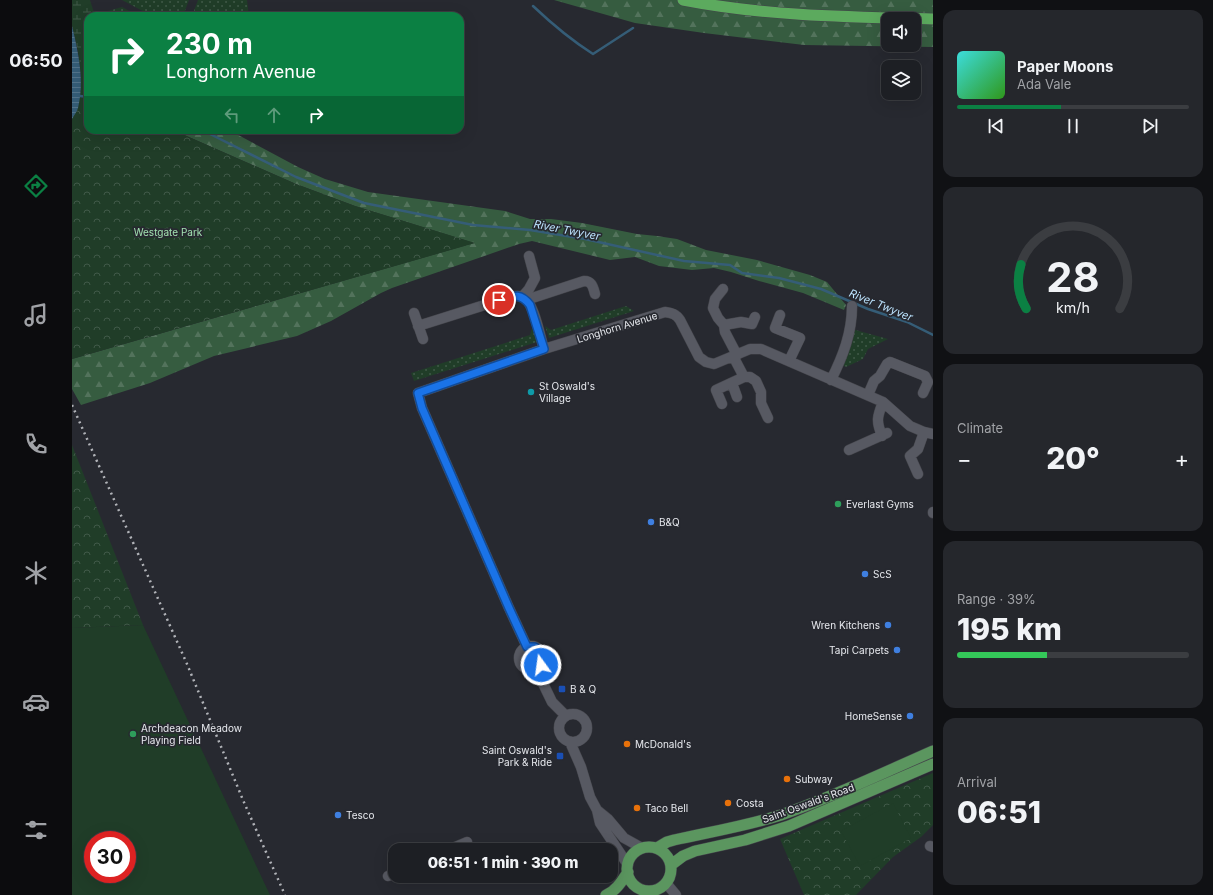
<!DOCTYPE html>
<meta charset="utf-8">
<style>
:root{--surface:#1d1f24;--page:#25272c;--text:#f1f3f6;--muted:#a0a2a6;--line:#3b3d41;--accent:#0b8043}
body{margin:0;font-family:Inter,sans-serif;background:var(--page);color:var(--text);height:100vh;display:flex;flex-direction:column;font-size:15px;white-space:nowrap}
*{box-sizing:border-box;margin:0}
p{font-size:13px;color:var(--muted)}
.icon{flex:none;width:22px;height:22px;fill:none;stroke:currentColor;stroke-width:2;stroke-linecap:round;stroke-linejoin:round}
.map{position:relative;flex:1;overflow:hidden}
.panel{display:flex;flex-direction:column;gap:10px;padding:10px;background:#101114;width:280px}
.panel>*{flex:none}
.guide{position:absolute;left:12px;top:12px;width:380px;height:122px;border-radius:12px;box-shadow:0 4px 16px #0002,0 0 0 1px var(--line);background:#0b8043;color:#fff;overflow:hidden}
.fabs{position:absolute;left:809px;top:12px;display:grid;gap:8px}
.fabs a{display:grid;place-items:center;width:40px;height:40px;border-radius:8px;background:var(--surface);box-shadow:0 4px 16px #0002,0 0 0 1px var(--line);font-size:20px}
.speed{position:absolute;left:12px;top:831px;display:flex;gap:8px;font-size:20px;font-weight:700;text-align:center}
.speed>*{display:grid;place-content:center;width:52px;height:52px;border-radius:50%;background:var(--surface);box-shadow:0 4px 16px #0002,0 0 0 1px var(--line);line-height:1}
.speed .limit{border:6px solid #d22;background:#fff;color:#111}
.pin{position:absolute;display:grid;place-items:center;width:34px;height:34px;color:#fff;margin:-17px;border:2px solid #fff;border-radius:50%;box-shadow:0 1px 4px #0007}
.me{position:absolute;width:44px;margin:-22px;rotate:346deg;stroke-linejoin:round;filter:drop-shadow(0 0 3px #0008)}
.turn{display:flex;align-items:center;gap:14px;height:84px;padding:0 16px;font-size:18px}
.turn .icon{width:52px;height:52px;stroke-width:2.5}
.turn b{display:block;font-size:28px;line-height:34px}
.lanes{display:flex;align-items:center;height:38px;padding:0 16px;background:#0003;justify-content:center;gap:20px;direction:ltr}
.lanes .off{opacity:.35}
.big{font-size:30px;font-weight:800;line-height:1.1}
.panel .tile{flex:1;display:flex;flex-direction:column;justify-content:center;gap:6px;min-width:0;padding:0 14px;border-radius:12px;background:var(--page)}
.panel .dial{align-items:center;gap:0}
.dial svg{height:104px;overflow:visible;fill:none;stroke:var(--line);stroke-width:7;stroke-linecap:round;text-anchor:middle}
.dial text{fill:var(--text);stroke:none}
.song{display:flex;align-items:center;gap:12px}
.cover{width:48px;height:48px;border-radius:6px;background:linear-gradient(135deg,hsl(180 70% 55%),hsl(110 70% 35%))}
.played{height:4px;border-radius:2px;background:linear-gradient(90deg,var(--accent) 45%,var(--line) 45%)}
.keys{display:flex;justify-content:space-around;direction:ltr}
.heat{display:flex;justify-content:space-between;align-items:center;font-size:22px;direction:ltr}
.charge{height:6px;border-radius:3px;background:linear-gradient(90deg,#34c759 39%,var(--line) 0)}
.trip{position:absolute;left:316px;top:843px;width:230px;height:40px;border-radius:12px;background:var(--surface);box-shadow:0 4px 16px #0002,0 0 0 1px var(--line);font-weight:800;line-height:40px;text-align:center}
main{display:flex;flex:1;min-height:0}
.menu{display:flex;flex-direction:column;width:72px;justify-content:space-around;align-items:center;background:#0c0c0e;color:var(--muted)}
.menu .icon{width:28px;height:28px}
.menu .current{color:var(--accent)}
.menu b{font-size:18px;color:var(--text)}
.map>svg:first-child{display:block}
</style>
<main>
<nav class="menu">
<b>06:50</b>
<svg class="icon current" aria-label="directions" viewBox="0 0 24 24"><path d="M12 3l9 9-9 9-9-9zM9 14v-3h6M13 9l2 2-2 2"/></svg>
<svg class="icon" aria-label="music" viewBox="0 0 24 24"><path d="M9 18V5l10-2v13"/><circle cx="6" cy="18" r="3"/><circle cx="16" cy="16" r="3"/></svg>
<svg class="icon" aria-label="phone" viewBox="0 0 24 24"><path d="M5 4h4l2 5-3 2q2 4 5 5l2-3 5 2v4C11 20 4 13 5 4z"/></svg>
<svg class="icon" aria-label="climate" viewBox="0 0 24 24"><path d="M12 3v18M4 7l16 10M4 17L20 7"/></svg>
<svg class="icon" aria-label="car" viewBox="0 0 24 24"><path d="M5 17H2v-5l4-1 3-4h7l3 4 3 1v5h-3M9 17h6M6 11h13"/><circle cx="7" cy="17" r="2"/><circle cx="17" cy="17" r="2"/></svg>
<svg class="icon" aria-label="filters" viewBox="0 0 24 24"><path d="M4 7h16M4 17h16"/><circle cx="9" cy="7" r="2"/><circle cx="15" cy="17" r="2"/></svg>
</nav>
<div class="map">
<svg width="861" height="895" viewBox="0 0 861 895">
<defs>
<pattern id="grass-dots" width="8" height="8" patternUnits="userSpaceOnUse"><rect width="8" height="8" fill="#203d28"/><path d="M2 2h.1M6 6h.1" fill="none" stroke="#405948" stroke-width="1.8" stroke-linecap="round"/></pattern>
<pattern id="forest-firs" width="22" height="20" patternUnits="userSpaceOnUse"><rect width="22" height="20" fill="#365c40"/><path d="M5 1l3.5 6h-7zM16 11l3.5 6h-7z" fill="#53735c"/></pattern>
<pattern id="wetland-marsh" width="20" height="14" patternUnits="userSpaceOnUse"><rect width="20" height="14" fill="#203d28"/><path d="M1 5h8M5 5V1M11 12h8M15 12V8" fill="none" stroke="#405948"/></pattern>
<pattern id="park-crowns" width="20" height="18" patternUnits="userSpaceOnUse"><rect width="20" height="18" fill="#203d28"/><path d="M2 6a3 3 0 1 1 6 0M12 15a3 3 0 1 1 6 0" fill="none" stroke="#405948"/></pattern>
<pattern id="water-rules" width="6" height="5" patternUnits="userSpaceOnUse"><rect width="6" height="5" fill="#355d77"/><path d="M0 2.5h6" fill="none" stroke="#52748b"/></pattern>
</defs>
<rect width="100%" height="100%" fill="#272930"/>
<path fill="url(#grass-dots)" d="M 50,0 L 117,0 L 111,16 L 80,16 Z
M 126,0 L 175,0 L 177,16 L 120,16 Z
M 50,7 L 67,16 L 23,16 L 22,15 Z
M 554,306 L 562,311 L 477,338 L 473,326 L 479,330 Z
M 460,328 L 465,342 L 342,381 L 339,373 L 458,335 Z
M 780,329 L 816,339 L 796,349 L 791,359 L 774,367 L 769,364 Z"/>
<path fill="url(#forest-firs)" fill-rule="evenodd" d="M 482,0 L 861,0 L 861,47 L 732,45 L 632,33 L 563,23 ZM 816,19 L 842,19 L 842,45 L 816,45 Z
M 101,130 L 157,130 L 226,167 L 253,179 L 296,192 L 433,211 L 458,219 L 479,219 L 510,223 L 565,234 L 585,236 L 605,239 L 634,250 L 685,260 L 738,275 L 755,282 L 774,305 L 772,310 L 731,293 L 687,281 L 659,272 L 642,268 L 620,270 L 587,266 L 563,257 L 538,260 L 460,241 L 447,244 L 320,288 L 309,293 L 259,321 L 225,336 L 142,356 L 78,383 L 9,405 L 0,389 L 0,359 L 402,243 L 283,206 L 224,184 Z"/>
<path fill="url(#wetland-marsh)" d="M 0,0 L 18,0 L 23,16 L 16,16 L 16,99 L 8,96 L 9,77 L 6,51 L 0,26 Z"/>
<path fill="url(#park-crowns)" d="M 0,95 L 16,99 L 16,130 L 101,130 L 224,184 L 283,206 L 403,243 L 0,359 Z
M 0,445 L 71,625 L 0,628 Z
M 861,773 L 861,825 L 849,837 L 821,857 L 784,895 L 732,895 L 708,839 Z"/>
<path fill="#203d28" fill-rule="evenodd" d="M 71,625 L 198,895 L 0,895 L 0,628 ZM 21,840 L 55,840 L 55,874 L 21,874 Z
M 821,803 L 839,838 L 788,866 L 769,831 Z"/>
<path fill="url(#water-rules)" d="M 0,26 C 6,51 13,81 6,108 C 5,112 2,115 0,119 Z"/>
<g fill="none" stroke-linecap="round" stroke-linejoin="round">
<path stroke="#355d77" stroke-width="2.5" d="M 461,6 C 480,24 499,40 521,54 L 561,28
M 0,95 L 16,97
M 130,130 L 224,177 L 292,203 L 401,225 L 458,230 L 513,239 L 612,261 L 658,265 L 670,273 L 707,278 L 749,289 L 796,309 L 835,322 L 861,335"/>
<g stroke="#44454b" stroke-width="11">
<path id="minor" d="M 651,289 L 643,299 L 641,308 L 646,318 L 652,325 L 653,332 L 665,355
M 450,297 L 457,289 L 463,278 L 457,256
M 454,300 L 512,281 C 520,281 521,287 523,294
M 342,313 L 351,339
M 708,315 L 703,328 L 728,338 L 717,361
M 652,325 L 669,322 L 680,324 L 683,317
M 346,326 L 438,297 C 442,296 447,295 451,297 C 462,302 468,337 472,349
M 661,356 L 672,377 L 678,377 L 684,381 L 689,392 L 689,403 L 696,418
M 759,380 C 771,356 780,333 780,306
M 660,383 L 665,397
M 796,395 L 802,381 L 808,376 L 815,364 L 818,362 L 853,376 L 856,382 L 851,393
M 650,404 L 644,390 L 672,377
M 810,436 C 804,421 805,417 811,402
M 777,450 L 815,433
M 846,474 L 838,456 L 846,449 L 852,432
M 861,512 L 861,513
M447 658a12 12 0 1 1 24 0a12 12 0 1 1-24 0Z
M 455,647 L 437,608 L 350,408 L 346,393 L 472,349 L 593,312 C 600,313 604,314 608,320 L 627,357 L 634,362 L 642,364 L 678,349 L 689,349 L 811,402 L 838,426 L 852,432 L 861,434
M 464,669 L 480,702 L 493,715
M487 728a14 14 0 1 1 28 0a14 14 0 1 1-28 0Z
M 498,742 L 509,767 L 518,797 L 525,810 L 536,819 L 552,838 L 570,848
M 525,810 L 528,823 L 556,865
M 858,846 L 861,847
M 376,850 L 395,842
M 316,876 L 323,873
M 594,883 L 604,895"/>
</g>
<g stroke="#44454b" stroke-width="12">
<path id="primary" d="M555 869a22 22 0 1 1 44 0a22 22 0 1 1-44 0Z
M 585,848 L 595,842 L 602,840 C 638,832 674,826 709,815 C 761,797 811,773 861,751
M 599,865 L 611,856 L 623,851 L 673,840 L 717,826 L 861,764
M 534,895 C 544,891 550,881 556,872"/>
</g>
<g stroke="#44454b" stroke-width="12">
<path id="trunk" d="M 611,0 C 693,16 778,17 861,19"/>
</g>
<use href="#minor" stroke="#575962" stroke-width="10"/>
<use href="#primary" stroke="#5b965f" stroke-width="11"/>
<use href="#trunk" stroke="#5caa5e" stroke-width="11"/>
<path stroke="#b1b3b8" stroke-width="2.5" stroke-dasharray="2 4" stroke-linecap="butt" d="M 0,405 L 115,664 L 171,800 L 213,895"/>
</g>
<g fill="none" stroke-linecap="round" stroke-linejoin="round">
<g stroke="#114b97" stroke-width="10">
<path id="route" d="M 427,300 C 441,296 448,292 458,305 L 472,349 L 346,393 L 350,408 L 437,608 L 455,647 L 463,647 C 470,651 472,657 469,665"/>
</g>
<use href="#route" stroke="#1a73e8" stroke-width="7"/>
</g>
<circle fill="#0f9aa8" stroke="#272930" stroke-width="1.5" cx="459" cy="392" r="4"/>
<g fill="#2e9e5b" stroke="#272930" stroke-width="1.5">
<circle cx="766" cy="504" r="4"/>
<circle cx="61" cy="734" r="4"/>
</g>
<g fill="#3f7fe0" stroke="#272930" stroke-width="1.5">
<circle cx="579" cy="522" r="4"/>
<circle cx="793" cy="574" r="4"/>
<circle cx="816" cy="625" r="4"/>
<circle cx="825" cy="650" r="4"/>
<circle cx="838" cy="716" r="4"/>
<circle cx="266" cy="815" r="4"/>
</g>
<g fill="#1a4fb4" stroke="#272930" stroke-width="1.5">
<rect x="486" y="685" width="8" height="8" rx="2"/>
<rect x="484" y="752" width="8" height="8" rx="2"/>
</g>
<g fill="#e8710a" stroke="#272930" stroke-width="1.5">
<circle cx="555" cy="744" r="4"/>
<circle cx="715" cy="779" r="4"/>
<circle cx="656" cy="803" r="4"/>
<circle cx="565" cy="808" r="4"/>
</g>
<g text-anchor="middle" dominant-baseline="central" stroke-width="3.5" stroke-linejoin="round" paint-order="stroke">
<g font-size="10" fill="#a2e1b1" stroke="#272930">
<text x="96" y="232">Westgate Park</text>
</g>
<g font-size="10" fill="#e7e9ee" stroke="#272930">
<text transform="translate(545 327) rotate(-17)">Longhorn Avenue</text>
<text transform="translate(736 803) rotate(-20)">Saint Oswald's Road</text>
</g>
<g font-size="10" fill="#e7e9ee" stroke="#272930" text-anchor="start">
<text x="467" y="386">St Oswald's<tspan x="467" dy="12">Village</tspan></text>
<text x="774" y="504">Everlast Gyms</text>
<text x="587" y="522">B&amp;Q</text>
<text x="801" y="574">ScS</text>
<text x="808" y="625" text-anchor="end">Wren Kitchens</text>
<text x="817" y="650" text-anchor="end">Tapi Carpets</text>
<text x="498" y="689">B &amp; Q</text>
<text x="830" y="716" text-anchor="end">HomeSense</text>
<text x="69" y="728">Archdeacon Meadow<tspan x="69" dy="12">Playing Field</tspan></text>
<text x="563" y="744">McDonald's</text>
<text x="480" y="750" text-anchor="end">Saint Oswald's<tspan x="480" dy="12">Park &amp; Ride</tspan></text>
<text x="723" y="779">Subway</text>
<text x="664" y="803">Costa</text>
<text x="573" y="808">Taco Bell</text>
<text x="274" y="815">Tesco</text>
</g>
<g font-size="11" font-style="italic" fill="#bce3fe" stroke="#272930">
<text transform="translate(495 230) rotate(11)">River Twyver</text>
<text transform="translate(809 305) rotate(22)">River Twyver</text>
</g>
</g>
</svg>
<div class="fabs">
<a><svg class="icon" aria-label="sound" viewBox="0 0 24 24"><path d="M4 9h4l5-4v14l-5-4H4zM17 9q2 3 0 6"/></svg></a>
<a><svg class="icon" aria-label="layers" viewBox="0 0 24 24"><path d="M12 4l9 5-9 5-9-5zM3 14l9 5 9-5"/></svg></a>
</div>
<div class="speed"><div class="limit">30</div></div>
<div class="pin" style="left:427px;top:300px;background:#d93025"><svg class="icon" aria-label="arrive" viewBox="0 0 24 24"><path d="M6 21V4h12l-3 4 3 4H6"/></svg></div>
<svg class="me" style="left:469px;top:665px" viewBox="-20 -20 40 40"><circle r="17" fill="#1a73e8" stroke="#fff" stroke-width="3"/><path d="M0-11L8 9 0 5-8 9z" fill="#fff"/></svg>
<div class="trip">06:51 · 1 min · 390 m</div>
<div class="guide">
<div class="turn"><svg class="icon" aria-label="right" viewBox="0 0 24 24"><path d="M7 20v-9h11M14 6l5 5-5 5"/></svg><div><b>230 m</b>Longhorn Avenue</div></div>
<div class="lanes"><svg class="icon off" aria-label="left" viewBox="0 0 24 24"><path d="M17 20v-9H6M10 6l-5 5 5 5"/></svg><svg class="icon off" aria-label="ahead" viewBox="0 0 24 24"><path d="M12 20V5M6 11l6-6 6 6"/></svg><svg class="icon" aria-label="right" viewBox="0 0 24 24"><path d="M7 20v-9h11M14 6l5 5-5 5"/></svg></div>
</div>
</div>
<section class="panel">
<div class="tile">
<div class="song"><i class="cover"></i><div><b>Paper Moons</b><p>Ada Vale</p></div></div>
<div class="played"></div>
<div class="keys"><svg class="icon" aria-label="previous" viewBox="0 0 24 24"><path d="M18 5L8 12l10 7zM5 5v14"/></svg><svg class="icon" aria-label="pause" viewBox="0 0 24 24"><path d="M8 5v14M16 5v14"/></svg><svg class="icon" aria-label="next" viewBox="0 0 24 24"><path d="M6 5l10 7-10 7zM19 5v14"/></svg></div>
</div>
<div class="tile dial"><svg viewBox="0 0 100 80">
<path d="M14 69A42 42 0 1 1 86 69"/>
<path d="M14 69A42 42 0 0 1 10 35" stroke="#0b8043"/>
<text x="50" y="56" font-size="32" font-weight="700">28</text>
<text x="50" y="72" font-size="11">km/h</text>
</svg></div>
<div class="tile"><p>Climate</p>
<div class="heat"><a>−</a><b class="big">20°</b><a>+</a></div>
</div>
<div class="tile"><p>Range · 39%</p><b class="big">195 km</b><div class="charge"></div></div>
<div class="tile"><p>Arrival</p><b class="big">06:51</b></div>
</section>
</main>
